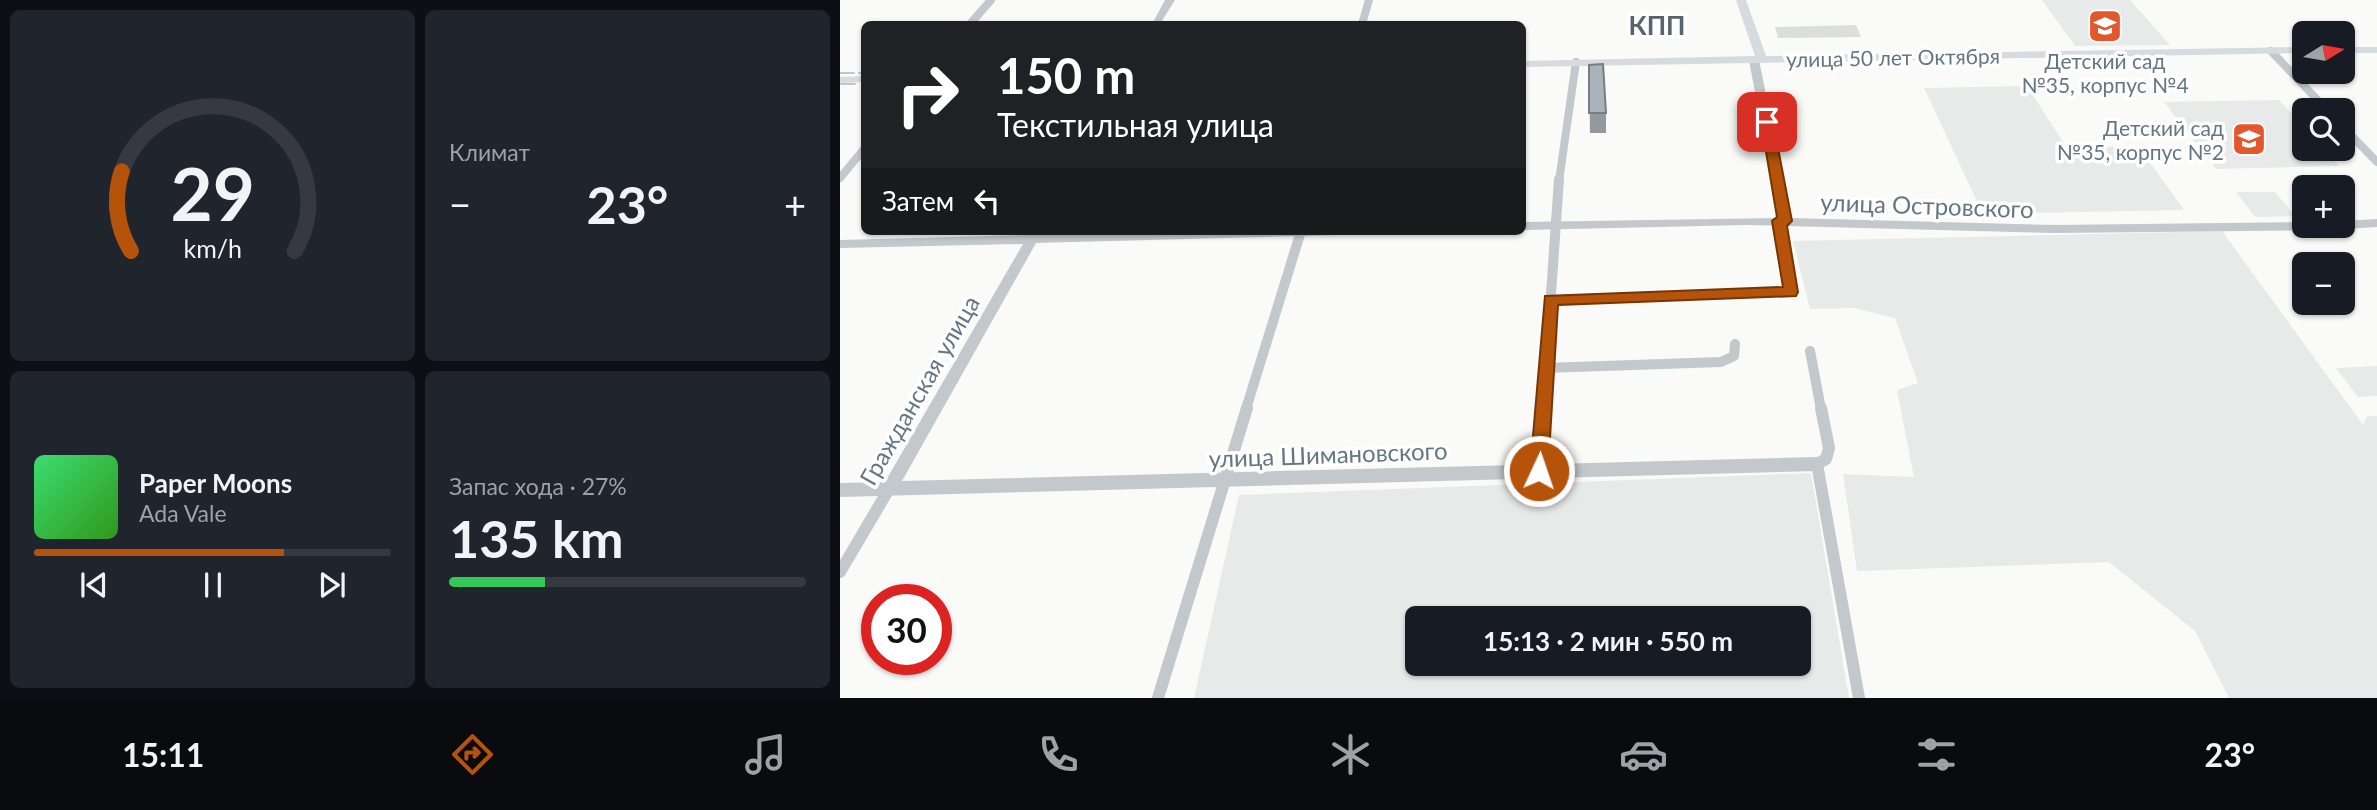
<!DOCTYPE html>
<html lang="ru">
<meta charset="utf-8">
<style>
:root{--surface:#171b24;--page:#20242c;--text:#f1f3f6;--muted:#9ea1a6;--line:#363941;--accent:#b45309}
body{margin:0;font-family:Lato,sans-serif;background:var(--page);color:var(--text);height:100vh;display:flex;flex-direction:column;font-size:26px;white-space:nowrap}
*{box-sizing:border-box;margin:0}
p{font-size:23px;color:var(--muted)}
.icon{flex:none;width:38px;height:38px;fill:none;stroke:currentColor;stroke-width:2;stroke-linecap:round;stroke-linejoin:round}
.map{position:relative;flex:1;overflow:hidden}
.side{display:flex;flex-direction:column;gap:10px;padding:10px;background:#0d0f14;width:840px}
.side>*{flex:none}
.banner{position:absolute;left:21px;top:21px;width:665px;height:214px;border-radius:10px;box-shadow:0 2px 5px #0004;background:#202124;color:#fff;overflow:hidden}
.needle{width:46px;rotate:79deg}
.controls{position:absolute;left:1452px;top:21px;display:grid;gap:14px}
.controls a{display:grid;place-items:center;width:63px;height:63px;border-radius:10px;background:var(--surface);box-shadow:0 2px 5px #0004;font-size:35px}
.speed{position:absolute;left:21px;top:584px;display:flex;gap:14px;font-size:35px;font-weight:700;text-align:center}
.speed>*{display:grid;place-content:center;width:91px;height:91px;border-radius:50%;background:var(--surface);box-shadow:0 2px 5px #0004;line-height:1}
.speed .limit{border:10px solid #d22;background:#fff;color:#111}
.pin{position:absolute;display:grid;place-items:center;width:60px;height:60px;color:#fff;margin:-30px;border-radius:14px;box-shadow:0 4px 10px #0006}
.me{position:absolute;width:77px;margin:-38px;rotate:3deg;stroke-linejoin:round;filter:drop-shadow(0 0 5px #0008)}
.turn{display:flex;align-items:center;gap:24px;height:147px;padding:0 21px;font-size:32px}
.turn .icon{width:91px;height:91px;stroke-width:2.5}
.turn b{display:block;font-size:49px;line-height:60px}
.then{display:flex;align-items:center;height:66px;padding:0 21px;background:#0003;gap:14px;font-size:26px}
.big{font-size:52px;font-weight:700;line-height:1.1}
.side .widget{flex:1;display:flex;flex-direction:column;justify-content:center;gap:10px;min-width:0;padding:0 24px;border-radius:10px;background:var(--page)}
.side .dial{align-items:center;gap:0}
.dial svg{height:182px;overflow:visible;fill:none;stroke:var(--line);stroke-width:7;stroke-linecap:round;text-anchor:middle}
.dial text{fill:var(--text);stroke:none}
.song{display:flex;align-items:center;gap:21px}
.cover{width:84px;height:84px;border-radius:10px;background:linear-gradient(135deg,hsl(140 70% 55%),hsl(110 70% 35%))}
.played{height:7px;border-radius:4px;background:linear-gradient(90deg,var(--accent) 70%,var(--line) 70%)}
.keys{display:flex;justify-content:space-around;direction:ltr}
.heat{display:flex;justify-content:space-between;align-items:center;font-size:38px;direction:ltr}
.charge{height:10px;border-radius:5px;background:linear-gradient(90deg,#34c759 27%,var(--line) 0)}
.side .tiles{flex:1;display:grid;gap:10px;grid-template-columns:repeat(2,1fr)}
.trip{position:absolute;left:565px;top:606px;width:406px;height:70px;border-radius:10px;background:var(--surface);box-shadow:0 2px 5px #0004;font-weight:700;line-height:70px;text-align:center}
.menu{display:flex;height:112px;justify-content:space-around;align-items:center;background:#090b0e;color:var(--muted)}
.menu .icon{width:49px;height:49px}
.menu .active{color:var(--accent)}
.menu b{font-size:32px;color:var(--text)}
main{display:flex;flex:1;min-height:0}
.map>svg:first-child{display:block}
</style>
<main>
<section class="side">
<div class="tiles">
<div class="widget dial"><svg viewBox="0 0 100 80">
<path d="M14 69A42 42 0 1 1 86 69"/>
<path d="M14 69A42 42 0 0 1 10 34" stroke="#b45309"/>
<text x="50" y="56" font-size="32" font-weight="700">29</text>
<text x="50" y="72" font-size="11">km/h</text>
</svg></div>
<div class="widget"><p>Климат</p>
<div class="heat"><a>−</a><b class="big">23°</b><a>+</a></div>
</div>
<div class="widget">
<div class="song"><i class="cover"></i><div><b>Paper Moons</b><p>Ada Vale</p></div></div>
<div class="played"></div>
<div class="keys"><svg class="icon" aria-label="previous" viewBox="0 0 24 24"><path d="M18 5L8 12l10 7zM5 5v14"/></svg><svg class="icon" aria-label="pause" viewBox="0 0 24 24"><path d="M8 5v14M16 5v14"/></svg><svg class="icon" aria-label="next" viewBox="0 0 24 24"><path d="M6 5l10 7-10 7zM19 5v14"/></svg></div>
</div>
<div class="widget"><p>Запас хода · 27%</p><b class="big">135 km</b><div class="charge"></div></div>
</div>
</section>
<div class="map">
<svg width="1537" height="698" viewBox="0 0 1537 698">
<rect width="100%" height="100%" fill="#fafaf8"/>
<path fill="#e8e9e9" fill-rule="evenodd" d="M 1202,0 L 1290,0 L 1330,45 L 1235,46 Z
M 1187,86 L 1227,148 L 1298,146 L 1344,210 L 1143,214 L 1084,88 Z
M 1439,100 L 1465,128 L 1465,149 L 1483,149 L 1499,166 L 1376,169 L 1324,102 Z
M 1396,192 L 1435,192 L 1455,216 L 1415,217 Z
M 1382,231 L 1523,425 L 1527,416 L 1537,416 L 1537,698 L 1389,698 L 1355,631 L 1269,562 L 1017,571 L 1003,474 L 1074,477 L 1057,390 L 1078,383 L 1055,318 L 1014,308 L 970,309 L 953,241 Z
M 1537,366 L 1537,396 L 1518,397 L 1496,368 Z
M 971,473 L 1009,698 L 354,698 L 399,495 ZM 578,618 L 959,618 L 959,663 L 578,663 Z"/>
<path fill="#dadfd7" d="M 1016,25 L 1021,37 L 938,38 L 935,27 Z"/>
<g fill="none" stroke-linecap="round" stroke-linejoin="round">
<path stroke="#bbc7cb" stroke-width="2" d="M 0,73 L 14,73
M 19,73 L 24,73
M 1,84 L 15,84"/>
<path stroke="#c3c8cc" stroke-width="8" d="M 130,24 L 151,0
M 522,24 L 529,0
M 1431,51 L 1487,110
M 1503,127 L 1537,162
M 0,178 L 24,149
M 719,181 L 736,62"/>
<path stroke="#c3c8cc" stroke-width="10" d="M 711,300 L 951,292 L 939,221
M 970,351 L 981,409
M 705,368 L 881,362 L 894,356 L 895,344
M 406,409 L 461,231
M 703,409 L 719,179"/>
<path stroke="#c3c8cc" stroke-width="12" d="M 981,408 L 989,448 L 986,459 L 977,464 L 1019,698
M 699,471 L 703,408
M 0,572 L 49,489
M 318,698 L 407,408"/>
<path fill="#c3c8cc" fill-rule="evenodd" d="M 325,0 L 335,0 L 320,24 L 312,24 Z
M 914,57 L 919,60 L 951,218 L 1215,225 L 1465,222 L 1465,226 L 1496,226 L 1490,230 L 1215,233 L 907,225 L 682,230 L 682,222 L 938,218 L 909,60 Z
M 1537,219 L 1537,227 L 1503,229 L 1497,226 L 1503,226 L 1503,221 Z
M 190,231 L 202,231 L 201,235 L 337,231 L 506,231 L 500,235 L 196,243 L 62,481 L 977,457 L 983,459 L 985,464 L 983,469 L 977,471 L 0,497 L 0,483 L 45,482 L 183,244 L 0,248 L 0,240 L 188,235 Z"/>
<path fill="#d6dbdf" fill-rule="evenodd" d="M 896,0 L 906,0 L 926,56 L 1465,47 L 1465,53 L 682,67 L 682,61 L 915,56 Z
M 1503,47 L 1537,47 L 1537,53 L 1503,53 Z
M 24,76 L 24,82 L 0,83 L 0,77 Z"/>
</g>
<path fill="#929a9f" d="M 749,65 L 766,113 L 766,133 L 750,133 Z"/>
<path fill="#aab3b9" stroke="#777d82" stroke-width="2" d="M 763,64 L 766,113 L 749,113 L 749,65 Z"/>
<path fill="#b45309" stroke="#753606" stroke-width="2" d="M 927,118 L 933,122 L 952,221 L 947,226 L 958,292 L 956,296 L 718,305 L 708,471 L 705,477 L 693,477 L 690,471 L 705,296 L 943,287 L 932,221 L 937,217 L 921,122 Z"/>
<defs>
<g id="school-square" transform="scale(1.75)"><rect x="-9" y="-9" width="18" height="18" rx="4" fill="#e4572e" stroke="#fff"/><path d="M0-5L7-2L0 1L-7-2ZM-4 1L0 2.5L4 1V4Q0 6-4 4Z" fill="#fff"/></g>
</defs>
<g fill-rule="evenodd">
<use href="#school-square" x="1265" y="26"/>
<use href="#school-square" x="1409" y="139"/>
</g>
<g text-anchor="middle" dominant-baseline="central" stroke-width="7" stroke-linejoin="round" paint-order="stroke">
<g font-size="21" fill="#657683" stroke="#fff">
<text transform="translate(1053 57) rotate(-1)">улица 50 лет Октября</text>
</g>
<g font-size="21" fill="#657683" stroke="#fff">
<text x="1265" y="60">Детский сад<tspan x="1265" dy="24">№35, корпус №4</tspan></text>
<text x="1384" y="127" text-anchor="end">Детский сад<tspan x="1384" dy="24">№35, корпус №2</tspan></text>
</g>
<g font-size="24" fill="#657683" stroke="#fff">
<text transform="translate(1087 205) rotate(2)">улица Островского</text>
<text transform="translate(79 390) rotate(-60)">Гражданская улица</text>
<text transform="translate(488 454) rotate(-2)">улица Шимановского</text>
</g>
<g font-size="26" font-weight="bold" fill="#57646e" stroke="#fff">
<text x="817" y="25">КПП</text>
</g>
</g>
</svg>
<div class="controls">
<a><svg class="needle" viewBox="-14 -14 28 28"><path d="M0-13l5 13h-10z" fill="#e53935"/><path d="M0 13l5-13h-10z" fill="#9ea1a6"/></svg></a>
<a><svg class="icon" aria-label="search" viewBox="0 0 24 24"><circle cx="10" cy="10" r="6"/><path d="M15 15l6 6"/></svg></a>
<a>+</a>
<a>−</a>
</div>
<div class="speed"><div class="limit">30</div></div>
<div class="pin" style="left:927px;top:122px;background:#d93025"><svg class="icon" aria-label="arrive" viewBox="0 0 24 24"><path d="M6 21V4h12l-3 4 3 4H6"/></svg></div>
<svg class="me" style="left:699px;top:471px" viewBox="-20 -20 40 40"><circle r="17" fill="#b45309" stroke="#fff" stroke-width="3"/><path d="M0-11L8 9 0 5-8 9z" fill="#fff"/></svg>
<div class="trip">15:13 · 2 мин · 550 m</div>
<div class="banner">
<div class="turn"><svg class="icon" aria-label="right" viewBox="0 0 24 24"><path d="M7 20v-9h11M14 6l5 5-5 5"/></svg><div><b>150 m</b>Текстильная улица</div></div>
<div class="then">Затем<svg class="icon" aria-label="left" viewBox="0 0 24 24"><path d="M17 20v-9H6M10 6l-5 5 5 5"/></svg></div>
</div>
</div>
</main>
<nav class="menu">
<b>15:11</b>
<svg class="icon active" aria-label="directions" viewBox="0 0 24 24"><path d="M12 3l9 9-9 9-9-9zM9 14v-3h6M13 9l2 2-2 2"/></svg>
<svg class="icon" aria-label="music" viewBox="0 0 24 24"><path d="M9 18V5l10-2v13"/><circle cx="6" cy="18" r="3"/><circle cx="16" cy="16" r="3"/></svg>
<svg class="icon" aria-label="phone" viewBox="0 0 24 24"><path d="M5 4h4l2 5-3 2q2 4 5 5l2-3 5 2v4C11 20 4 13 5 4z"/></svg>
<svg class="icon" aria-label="climate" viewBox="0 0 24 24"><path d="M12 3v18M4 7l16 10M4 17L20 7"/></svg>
<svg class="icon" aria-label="car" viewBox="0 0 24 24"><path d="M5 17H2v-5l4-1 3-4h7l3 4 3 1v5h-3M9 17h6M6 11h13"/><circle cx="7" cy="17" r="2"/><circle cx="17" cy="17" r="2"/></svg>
<svg class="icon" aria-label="filters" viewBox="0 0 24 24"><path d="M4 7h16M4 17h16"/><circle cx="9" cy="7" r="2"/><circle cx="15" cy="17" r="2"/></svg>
<b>23°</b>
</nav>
